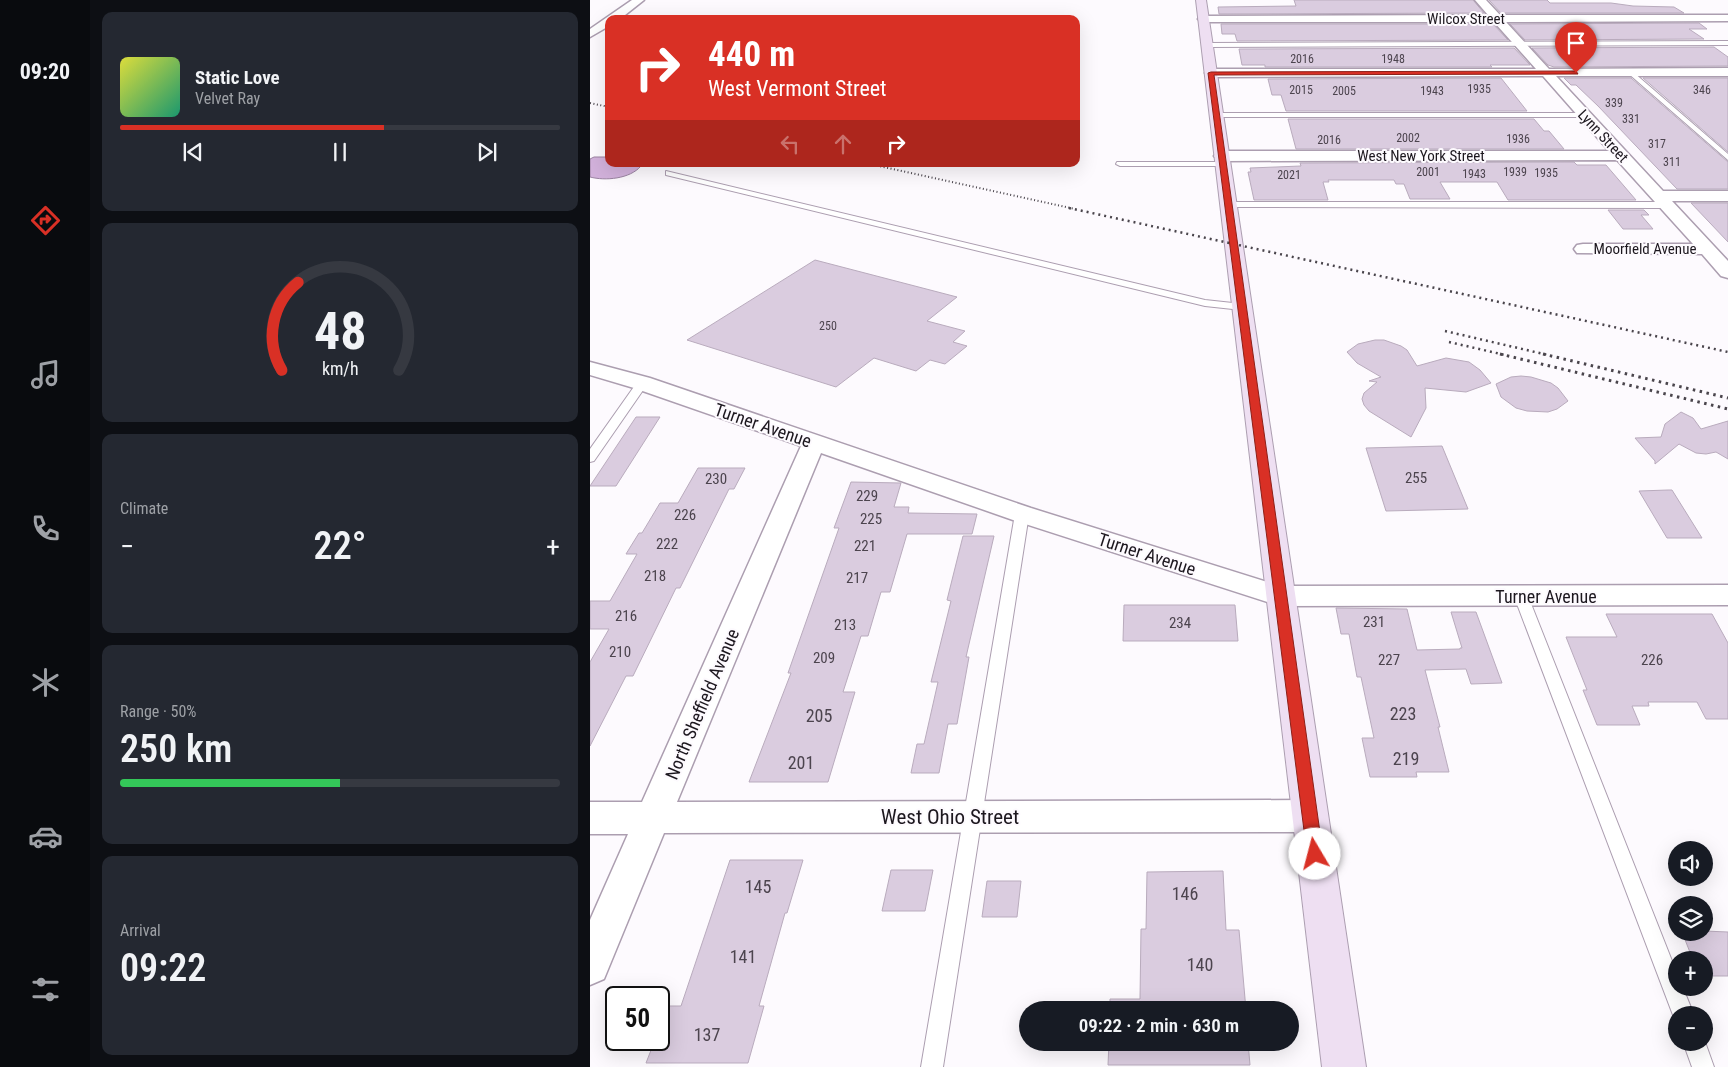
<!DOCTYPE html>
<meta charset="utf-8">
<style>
:root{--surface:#171b24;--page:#242831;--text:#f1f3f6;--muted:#9ea1a6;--line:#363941;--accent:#d93025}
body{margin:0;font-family:"Roboto Condensed",sans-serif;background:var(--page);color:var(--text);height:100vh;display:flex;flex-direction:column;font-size:19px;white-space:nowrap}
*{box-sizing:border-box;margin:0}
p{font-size:16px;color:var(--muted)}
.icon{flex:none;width:28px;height:28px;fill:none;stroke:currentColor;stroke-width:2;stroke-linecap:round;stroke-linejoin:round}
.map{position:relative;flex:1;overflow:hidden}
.side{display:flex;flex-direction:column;gap:12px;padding:12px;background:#0d0f14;width:500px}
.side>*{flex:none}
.hud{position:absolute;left:15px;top:15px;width:475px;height:152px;border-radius:10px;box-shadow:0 5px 20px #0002;background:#d93025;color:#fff;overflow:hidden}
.buttons{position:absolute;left:1078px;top:841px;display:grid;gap:10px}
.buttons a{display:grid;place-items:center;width:45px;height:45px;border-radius:50%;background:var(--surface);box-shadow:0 5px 20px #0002;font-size:25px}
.speed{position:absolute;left:15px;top:986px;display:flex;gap:10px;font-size:25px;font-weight:700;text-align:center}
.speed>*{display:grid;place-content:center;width:65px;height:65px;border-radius:50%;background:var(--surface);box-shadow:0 5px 20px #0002;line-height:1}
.speed .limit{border:2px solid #111;border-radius:8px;background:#fff;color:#111}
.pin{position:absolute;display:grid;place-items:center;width:42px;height:42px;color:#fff;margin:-51px -21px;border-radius:50% 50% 50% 0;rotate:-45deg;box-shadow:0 0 5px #0007}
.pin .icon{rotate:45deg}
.me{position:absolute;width:55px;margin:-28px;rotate:352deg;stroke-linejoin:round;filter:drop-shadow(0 0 4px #0008)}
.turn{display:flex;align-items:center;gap:18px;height:105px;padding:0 20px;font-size:22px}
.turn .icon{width:65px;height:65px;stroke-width:2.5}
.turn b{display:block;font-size:35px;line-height:42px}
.lanes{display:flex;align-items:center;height:48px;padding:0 20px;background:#0003;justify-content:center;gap:25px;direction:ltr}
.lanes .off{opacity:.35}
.big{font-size:38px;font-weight:600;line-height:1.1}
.side .card{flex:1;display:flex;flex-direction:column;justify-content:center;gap:8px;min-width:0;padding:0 18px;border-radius:10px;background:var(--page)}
.side .dial{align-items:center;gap:0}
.dial svg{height:130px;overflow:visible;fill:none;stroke:var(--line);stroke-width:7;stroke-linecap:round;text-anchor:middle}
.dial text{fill:var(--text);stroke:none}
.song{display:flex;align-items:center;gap:15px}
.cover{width:60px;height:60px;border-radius:8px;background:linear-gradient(135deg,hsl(60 70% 55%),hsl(160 70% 35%))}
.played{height:5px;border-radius:2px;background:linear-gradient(90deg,var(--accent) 60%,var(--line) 60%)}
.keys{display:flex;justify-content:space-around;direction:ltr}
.heat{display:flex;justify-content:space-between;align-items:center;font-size:28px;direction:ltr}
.charge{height:8px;border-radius:4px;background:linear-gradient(90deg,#34c759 50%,var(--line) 0)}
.trip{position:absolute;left:429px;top:1001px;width:280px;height:50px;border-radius:25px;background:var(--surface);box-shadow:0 5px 20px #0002;font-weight:600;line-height:50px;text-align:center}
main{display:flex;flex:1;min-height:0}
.menu{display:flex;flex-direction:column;width:90px;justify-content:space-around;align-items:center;background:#090b0e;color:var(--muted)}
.menu .icon{width:35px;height:35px}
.menu .active{color:var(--accent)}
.menu b{font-size:22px;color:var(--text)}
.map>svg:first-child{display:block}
</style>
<main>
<nav class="menu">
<b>09:20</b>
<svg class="icon active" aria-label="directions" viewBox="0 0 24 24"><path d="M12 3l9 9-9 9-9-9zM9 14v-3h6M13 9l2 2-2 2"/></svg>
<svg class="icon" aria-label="music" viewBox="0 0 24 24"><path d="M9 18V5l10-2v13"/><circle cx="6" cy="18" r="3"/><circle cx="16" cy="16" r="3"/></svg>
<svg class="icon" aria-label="phone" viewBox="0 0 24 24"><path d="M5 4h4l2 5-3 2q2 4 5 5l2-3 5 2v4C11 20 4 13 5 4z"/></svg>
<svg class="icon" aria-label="climate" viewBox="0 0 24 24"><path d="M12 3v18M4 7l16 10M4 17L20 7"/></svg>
<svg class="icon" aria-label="car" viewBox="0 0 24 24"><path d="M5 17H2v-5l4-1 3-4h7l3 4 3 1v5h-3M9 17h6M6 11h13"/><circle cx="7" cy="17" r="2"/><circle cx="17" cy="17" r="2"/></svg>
<svg class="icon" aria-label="filters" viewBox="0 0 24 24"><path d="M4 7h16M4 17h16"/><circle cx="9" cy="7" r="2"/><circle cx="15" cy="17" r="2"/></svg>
</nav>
<section class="side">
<div class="card">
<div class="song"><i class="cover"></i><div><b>Static Love</b><p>Velvet Ray</p></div></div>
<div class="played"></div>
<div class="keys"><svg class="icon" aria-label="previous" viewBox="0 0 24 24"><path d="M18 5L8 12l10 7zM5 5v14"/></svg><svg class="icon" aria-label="pause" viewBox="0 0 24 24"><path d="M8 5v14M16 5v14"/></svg><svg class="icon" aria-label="next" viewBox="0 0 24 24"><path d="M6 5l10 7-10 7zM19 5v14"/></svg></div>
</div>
<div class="card dial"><svg viewBox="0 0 100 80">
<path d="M14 69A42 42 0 1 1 86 69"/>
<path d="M14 69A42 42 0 0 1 24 15" stroke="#d93025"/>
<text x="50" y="56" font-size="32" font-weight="700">48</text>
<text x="50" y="72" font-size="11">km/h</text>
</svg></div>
<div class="card"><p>Climate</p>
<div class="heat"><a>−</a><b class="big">22°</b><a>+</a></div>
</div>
<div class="card"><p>Range · 50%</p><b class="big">250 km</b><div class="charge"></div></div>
<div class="card"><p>Arrival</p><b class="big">09:22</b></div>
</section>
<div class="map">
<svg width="1138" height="1067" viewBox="0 0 1138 1067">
<rect width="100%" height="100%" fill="#fdfafe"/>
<path fill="#d2b1db" stroke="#9b83a2" d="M 4,157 L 19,157 L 19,164 L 42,164 L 51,166 C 40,179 15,181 0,177 L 0,159 Z"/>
<path fill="#daccdf" stroke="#b9abbd" d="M 704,0 L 883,0 L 894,13 L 629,14 L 628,7 L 706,6 Z
M 899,0 L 957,0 L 960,3 L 1021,3 L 1043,6 L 1084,7 L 1094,13 L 911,13 Z
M 1109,23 L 1117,29 L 1099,29 L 1114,39 L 935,40 L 920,24 Z
M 631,24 L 903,24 L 918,40 L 647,41 L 645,34 L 632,34 Z
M 1124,47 L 1138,57 L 1138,66 L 964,67 L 958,65 L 942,48 Z
M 924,48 L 940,65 L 900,65 L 902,67 L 675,67 L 675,65 L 652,65 L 649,49 Z
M 911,78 L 937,111 L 696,111 L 691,95 L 682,95 L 678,79 Z
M 974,78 L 1041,78 L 1138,162 L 1138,189 L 1087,189 L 1008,106 L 986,85 L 981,85 Z
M 1053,78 L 1138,78 L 1138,152 Z
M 698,119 L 944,119 L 954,131 L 959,131 L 974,149 L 706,149 Z
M 984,162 L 987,165 L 1016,165 L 1046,200 L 918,200 L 907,182 L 850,182 L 860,199 L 820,199 L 814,184 L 806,184 L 804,180 L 738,180 L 739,182 L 733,182 L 738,200 L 664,200 L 658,172 L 661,172 L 660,168 L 711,166 L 710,163 Z
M 1101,203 L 1138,203 L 1138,242 Z
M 1018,210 L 1054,210 L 1059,215 L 1051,215 L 1063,229 L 1033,229 Z
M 225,260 L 367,297 L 337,321 L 375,331 L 363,342 L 377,346 L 355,364 L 340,360 L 326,371 L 284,358 L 246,387 L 97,340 Z
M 785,340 L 794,340 L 811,346 L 817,350 L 827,366 L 856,358 L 879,362 L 890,370 L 901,383 L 876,392 L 835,388 L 836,408 L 821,437 L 779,411 L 774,405 L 772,399 L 774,393 L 787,382 L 779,381 L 791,377 L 767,363 L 757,352 L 768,344 Z
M 931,376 L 941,377 L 961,383 L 968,388 L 978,401 L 967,409 L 958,412 L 937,411 L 926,408 L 911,397 L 906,384 L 921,377 Z
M 1091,412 L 1103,418 L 1111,429 L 1138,421 L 1138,459 L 1126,452 L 1116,454 L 1106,453 L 1089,444 L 1065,464 L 1065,461 L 1045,438 L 1071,437 L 1075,424 Z
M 46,417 L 70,417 L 26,486 L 0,486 Z
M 852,446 L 878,509 L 796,511 L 776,448 Z
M 108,468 L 155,468 L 144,489 L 139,489 L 90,588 L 86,588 L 43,676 L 36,676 L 0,746 L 0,662 L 19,629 L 0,629 L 0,601 L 20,601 L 47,554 L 36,554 L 49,533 L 52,533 L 70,503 L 88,503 Z
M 261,482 L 311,483 L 304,507 L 319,507 L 318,513 L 387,514 L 382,534 L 317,534 L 300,592 L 291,592 L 278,636 L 271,636 L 253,692 L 265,692 L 238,782 L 159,782 L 201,673 L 198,673 L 249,528 L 244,528 Z
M 1078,490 L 1082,490 L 1112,538 L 1077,538 L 1049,491 Z
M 373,536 L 404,536 L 376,657 L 379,657 L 367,724 L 358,724 L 349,773 L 321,773 L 327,744 L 334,744 L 348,682 L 341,682 L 361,601 L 357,600 Z
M 534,605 L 645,605 L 648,641 L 533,641 Z
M 746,608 L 817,609 L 827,650 L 870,649 L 870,648 L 872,648 L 861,612 L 886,612 L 912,683 L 881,684 L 876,669 L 835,670 L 850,727 L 848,727 L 859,772 L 826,772 L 827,777 L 780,777 L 772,738 L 784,738 L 771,677 L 767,677 L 759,634 L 751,634 Z
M 1016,614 L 1122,614 L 1138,643 L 1138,719 L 1116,719 L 1107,702 L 1058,702 L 1059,706 L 1042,706 L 1050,725 L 1007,725 L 993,690 L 997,690 L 976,637 L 1027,637 Z
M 140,860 L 213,860 L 197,913 L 195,913 L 169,1006 L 174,1006 L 158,1063 L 56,1063 L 65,1040 L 69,1040 L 69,1029 L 77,1006 L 91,1006 Z
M 301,870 L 343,870 L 335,911 L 292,911 Z
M 633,871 L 636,930 L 649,930 L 656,1010 L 520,1010 L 520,999 L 550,999 L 551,929 L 556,929 L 557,872 Z
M 397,881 L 431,881 L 427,917 L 392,917 Z
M 1114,931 L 1138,932 L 1138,976 L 1114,976 L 1114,960 L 1103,960 L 1092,932 Z
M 519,1042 L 658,1042 L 660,1065 L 518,1065 Z"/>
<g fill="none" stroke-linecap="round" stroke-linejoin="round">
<g stroke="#ac9eb0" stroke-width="2">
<path id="service" d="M 1138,41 L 1138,45 L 617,47 L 614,45 L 617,43 Z
M 1039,72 L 1043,72 L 1138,154 L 1138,160 L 1039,74 Z
M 623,113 L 994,113 L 998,115 L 994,117 L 626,117 L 622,115 Z
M 527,162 L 633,162 L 637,164 L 633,166 L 530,166 L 526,164 Z
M 76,171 L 615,300 L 652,304 L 657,307 L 652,310 L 615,306 L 76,175 Z
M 639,202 L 1076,202 L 1080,205 L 1076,208 L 636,207 L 636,203 Z
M 52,380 L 58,383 L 4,461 L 0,462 L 0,449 L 48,381 Z
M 432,510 L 437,511 L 439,514 L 353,1067 L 331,1067 L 425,514 L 427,511 Z
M 931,591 L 936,592 L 938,596 L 1086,971 L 1086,988 L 1093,988 L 1104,1015 L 1086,1015 L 1086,1023 L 924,596 L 926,592 Z
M 1114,1039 L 1124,1067 L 1102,1067 L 1093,1042 L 1114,1042 Z"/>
</g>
<g stroke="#ac9eb0" stroke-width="3">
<path id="minor" d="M 42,0 L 54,0 L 30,19 L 19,19 L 19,26 L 0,37 L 0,29 Z
M 885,0 L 896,0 L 910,15 L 1138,15 L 1138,21 L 916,22 L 959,69 L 1138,68 L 1138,76 L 966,76 L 1073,191 L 1138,191 L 1138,201 L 1082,201 L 1138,261 L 1138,278 L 1131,276 L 1112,254 L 987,253 L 984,249 L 987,245 L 993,244 L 1103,244 L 1027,160 L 632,161 L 627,159 L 624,156 L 627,153 L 632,151 L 1019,151 L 953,76 L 621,77 L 615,73 L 621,69 L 946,69 L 904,22 L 613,22 L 608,19 L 613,16 L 898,15 Z
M 0,362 L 60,378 L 441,508 L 690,586 L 1138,585 L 1138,605 L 690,606 L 423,520 L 231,453 L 87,802 L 720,800 L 732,805 L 737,816 L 732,827 L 720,832 L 74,833 L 14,979 L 0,985 L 0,920 L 38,834 L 0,834 L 0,802 L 52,802 L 211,446 L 44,388 L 0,375 Z"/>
</g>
<g stroke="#ac9eb0" stroke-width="2">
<path id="secondary" d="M 606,0 L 616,0 L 776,1067 L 732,1067 Z"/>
</g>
<use href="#service" fill="#fff" fill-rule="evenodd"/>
<use href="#minor" fill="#fff" fill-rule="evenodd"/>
<use href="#secondary" fill="#eedff2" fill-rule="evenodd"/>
<path stroke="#4a454c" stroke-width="2" stroke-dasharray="1 2.5" stroke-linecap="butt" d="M 0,103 L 19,107
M 280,164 L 485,209"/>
<path stroke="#4a454c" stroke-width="2.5" stroke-dasharray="2 4" stroke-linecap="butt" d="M 479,208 L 1138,352
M 855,331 L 958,355
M 859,342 L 915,355"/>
<path stroke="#4a454c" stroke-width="3" stroke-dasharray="2.5 4.5" stroke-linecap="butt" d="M 910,354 L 1138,409
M 953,354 L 1138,398"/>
</g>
<path fill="#d93025" stroke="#8d1f18" d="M 986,71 L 988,74 L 624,75 L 733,854 L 730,860 L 725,862 L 719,860 L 717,854 L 618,73 L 621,72 Z"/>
<g text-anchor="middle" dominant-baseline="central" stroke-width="4" stroke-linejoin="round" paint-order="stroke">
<g font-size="12" fill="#4c444e">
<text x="712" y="59">2016</text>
<text x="803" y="59">1948</text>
<text x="889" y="89">1935</text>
<text x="711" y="90">2015</text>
<text x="1112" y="90">346</text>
<text x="754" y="91">2005</text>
<text x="842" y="91">1943</text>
<text x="1024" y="103">339</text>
<text x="1041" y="119">331</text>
<text x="818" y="138">2002</text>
<text x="928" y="139">1936</text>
<text x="739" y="140">2016</text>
<text x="1067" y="144">317</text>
<text x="1082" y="162">311</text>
<text x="838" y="172">2001</text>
<text x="925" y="172">1939</text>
<text x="956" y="173">1935</text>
<text x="884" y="174">1943</text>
<text x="699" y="175">2021</text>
<text x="238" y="326">250</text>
</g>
<g font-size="15" fill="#1c171e" stroke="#fdfafe">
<text x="876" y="19">Wilcox Street</text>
<text transform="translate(1013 136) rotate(47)">Lynn Street</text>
<text x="831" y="156">West New York Street</text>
<text x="1055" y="249">Moorfield Avenue</text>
</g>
<g font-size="15" fill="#4c444e">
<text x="826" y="478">255</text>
<text x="126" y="479">230</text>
<text x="277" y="496">229</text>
<text x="95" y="515">226</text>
<text x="281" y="519">225</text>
<text x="77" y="544">222</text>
<text x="275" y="546">221</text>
<text x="65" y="576">218</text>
<text x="267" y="578">217</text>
<text x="36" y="616">216</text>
<text x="784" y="622">231</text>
<text x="590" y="623">234</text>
<text x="255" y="625">213</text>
<text x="30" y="652">210</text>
<text x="234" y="658">209</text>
<text x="799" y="660">227</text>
<text x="1062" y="660">226</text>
</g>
<g font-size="18" fill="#1c171e" stroke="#fdfafe">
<text transform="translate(173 425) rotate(19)">Turner Avenue</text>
<text transform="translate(557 554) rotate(18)">Turner Avenue</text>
<text x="956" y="596">Turner Avenue</text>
<text transform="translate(112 704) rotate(-67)">North Sheffield Avenue</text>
</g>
<g font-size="18" fill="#4c444e">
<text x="813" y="713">223</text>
<text x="229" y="715">205</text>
<text x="816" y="758">219</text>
<text x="211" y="762">201</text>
<text x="168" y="886">145</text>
<text x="595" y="893">146</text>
<text x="153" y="956">141</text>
<text x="610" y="964">140</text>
<text x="117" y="1034">137</text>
</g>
<g font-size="21" fill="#1c171e" stroke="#fdfafe">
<text x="360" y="817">West Ohio Street</text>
</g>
</g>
</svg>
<div class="buttons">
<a><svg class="icon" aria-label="sound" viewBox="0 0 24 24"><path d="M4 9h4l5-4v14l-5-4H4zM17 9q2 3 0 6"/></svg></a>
<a><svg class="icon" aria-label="layers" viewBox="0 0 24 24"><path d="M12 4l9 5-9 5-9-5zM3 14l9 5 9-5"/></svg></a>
<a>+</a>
<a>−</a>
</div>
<div class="speed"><div class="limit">50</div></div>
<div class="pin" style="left:986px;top:73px;background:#d93025"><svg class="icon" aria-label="arrive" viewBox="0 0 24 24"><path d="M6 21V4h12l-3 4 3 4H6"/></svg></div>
<svg class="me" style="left:725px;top:854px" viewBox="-20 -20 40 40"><circle r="19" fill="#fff"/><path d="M0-13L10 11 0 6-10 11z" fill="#d93025"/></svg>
<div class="trip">09:22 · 2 min · 630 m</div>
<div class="hud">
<div class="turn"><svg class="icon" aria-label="right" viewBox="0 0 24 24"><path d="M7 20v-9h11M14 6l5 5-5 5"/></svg><div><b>440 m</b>West Vermont Street</div></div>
<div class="lanes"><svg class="icon off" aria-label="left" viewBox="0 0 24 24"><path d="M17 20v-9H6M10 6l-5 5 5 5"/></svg><svg class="icon off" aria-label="ahead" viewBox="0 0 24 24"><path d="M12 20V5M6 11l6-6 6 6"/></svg><svg class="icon" aria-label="right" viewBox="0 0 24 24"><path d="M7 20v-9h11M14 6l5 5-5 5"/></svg></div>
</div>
</div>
</main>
